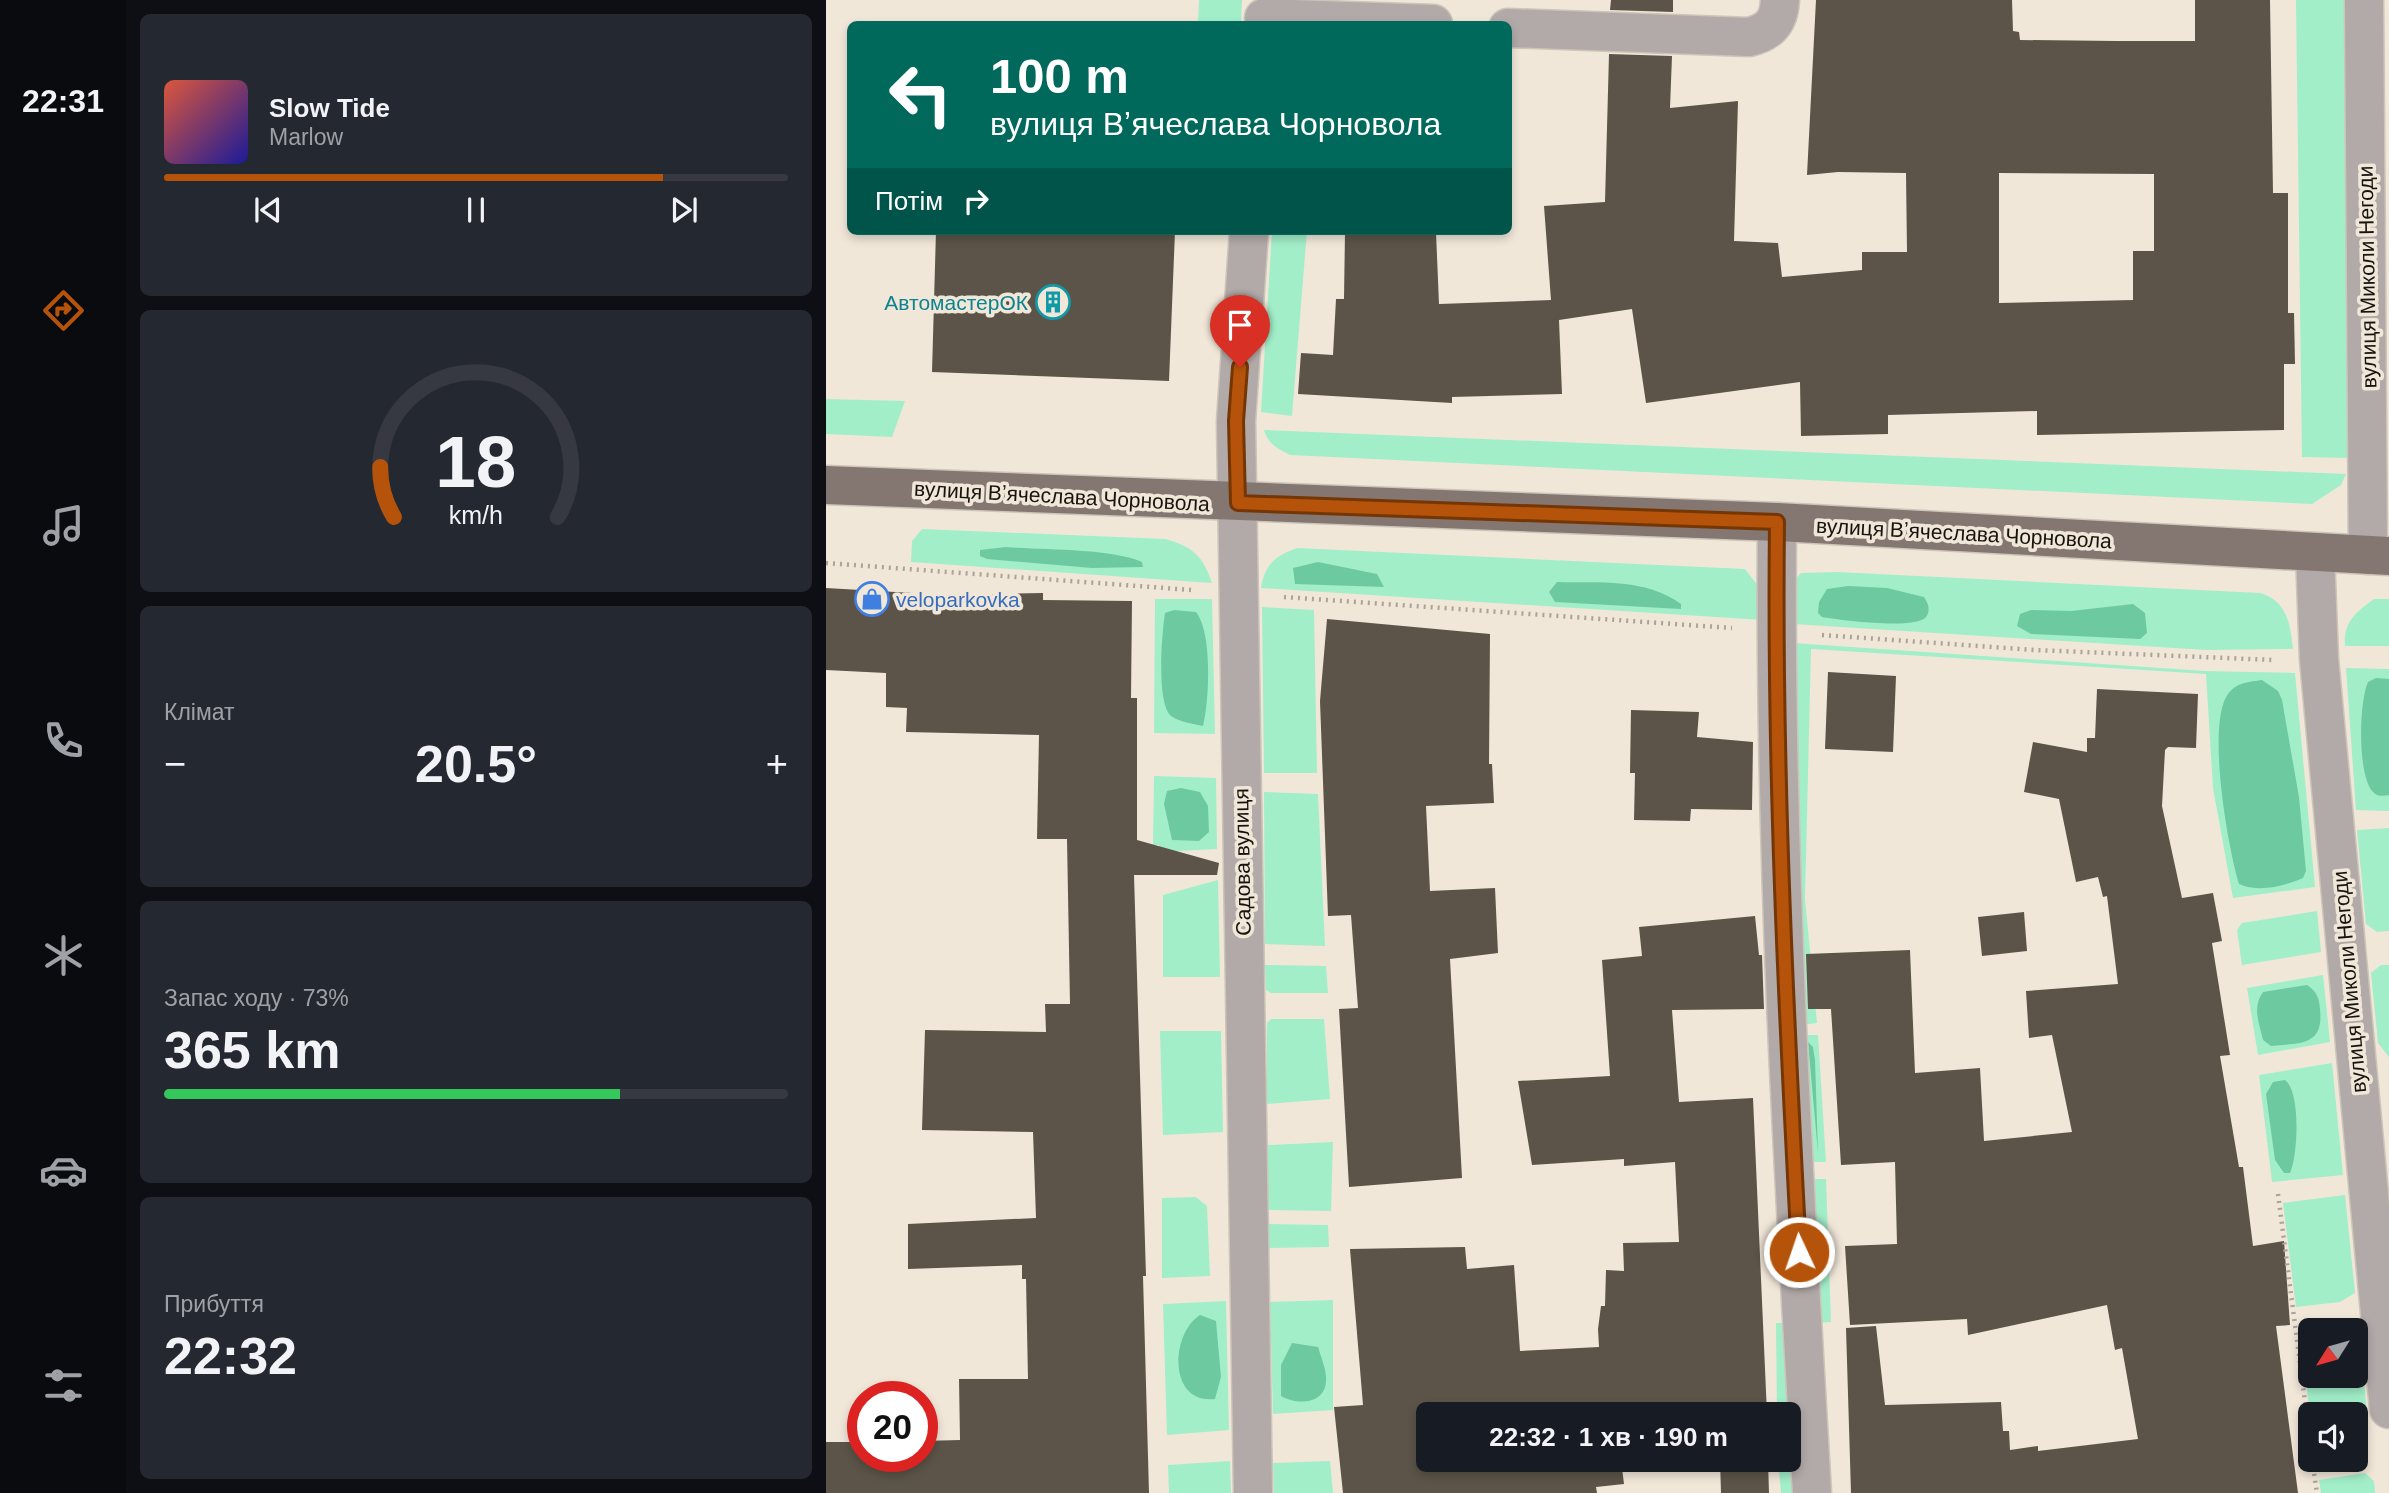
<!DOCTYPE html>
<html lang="uk">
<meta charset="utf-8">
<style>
:root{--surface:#171b24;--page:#242831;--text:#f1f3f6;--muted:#9ea1a6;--line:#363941;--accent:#b45309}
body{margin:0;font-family:Helvetica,sans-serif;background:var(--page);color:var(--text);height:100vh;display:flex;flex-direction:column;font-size:26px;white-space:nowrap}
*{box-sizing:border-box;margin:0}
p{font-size:23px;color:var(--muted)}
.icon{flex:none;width:38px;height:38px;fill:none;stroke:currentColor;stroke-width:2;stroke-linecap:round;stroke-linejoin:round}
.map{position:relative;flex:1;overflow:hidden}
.side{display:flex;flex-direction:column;gap:14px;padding:14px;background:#0d0f14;width:700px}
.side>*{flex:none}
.guide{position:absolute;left:21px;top:21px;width:665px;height:214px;border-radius:10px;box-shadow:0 4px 10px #0003;background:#00695c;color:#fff;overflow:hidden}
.needle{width:46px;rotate:233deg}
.tools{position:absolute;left:1472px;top:1318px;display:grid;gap:14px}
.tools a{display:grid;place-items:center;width:70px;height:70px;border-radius:10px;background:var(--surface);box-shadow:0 4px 10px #0003;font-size:35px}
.speed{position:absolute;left:21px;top:1381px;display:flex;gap:14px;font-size:35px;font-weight:700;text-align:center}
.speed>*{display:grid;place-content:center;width:91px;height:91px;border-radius:50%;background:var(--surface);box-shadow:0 4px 10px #0003;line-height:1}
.speed .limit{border:10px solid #d22;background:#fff;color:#111}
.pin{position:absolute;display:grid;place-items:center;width:60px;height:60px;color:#fff;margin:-72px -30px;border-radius:50% 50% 50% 0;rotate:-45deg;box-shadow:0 0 7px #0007}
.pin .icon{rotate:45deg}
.me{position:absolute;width:77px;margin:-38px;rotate:357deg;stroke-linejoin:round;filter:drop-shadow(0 0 5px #0008)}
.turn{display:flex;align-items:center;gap:24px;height:147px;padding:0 28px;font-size:32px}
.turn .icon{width:91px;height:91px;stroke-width:2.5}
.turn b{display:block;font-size:49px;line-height:60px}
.then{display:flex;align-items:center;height:66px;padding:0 28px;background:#0003;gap:14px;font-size:26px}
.big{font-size:52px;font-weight:700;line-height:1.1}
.side .card{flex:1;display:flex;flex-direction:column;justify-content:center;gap:10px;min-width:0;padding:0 24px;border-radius:10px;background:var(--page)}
.side .dial{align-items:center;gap:0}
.dial svg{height:182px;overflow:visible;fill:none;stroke:var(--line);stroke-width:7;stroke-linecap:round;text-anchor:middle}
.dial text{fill:var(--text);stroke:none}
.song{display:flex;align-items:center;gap:21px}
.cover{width:84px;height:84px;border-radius:10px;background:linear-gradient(135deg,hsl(10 70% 55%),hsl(240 70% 35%))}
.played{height:7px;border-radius:4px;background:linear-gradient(90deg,var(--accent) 80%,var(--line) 80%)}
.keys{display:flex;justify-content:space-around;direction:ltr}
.heat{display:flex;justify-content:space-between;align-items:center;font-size:38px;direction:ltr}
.charge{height:10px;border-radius:5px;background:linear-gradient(90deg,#34c759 73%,var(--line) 0)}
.trip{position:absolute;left:590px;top:1402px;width:385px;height:70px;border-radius:10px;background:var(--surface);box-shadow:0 4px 10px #0003;font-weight:700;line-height:70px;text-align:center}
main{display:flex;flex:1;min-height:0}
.tabs{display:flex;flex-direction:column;width:126px;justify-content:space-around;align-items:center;background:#090b0e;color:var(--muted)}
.tabs .icon{width:49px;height:49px}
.tabs .active{color:var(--accent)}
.tabs b{font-size:32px;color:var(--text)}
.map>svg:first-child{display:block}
</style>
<main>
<nav class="tabs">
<b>22:31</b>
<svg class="icon active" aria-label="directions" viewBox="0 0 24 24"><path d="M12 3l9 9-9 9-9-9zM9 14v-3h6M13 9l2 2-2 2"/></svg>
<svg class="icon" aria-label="music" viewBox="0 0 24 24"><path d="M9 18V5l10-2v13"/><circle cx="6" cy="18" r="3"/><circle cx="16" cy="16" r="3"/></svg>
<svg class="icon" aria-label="phone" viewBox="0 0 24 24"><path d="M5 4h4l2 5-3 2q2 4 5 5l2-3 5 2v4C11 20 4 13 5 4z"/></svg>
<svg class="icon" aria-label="climate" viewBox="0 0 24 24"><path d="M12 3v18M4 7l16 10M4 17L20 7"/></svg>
<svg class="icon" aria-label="car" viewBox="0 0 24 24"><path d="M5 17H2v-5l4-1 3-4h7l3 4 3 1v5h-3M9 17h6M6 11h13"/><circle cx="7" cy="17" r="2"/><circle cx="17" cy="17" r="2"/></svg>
<svg class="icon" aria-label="filters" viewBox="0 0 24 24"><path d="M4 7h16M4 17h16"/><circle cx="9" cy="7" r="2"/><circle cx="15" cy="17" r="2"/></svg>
</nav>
<section class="side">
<div class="card">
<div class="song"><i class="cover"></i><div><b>Slow Tide</b><p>Marlow</p></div></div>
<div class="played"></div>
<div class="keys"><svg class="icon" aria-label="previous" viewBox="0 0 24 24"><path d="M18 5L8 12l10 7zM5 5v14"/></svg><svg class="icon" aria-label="pause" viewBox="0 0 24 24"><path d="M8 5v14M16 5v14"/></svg><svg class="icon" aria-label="next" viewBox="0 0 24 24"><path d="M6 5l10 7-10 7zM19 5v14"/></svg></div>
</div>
<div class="card dial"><svg viewBox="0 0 100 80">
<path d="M14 69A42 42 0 1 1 86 69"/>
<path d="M14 69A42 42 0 0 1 8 47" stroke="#b45309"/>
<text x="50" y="56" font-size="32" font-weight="700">18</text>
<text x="50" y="72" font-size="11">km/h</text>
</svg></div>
<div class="card"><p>Клімат</p>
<div class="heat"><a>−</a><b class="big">20.5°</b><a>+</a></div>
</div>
<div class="card"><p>Запас ходу · 73%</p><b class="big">365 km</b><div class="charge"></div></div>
<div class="card"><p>Прибуття</p><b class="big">22:32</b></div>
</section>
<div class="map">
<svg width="1563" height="1493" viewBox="0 0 1563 1493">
<rect width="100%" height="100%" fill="#f1e7d9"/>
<path fill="#a2eec9" d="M 373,0 L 416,0 L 415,24 L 372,24 Z
M 1470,0 L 1518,0 L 1522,458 L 1476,457 Z
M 446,231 L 481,231 L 466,416 L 435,412 Z
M 0,399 L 79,401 L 66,437 L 0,434 Z
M 438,430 L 1520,474 L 1515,485 L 1486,504 L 464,455 C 452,449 442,444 438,430 Z
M 96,529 L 339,539 C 365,546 377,555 386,583 L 85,562 L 86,541 Z
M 471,548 L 919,569 L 933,587 L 937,620 L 435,588 C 439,564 449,556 471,548 Z
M 1011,572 L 1434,593 C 1461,601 1464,623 1467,649 L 1380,650 L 967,624 L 967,582 L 975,573 Z
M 329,599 L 386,599 L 389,734 L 328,733 Z
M 1548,599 L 1563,599 L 1563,646 L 1519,646 C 1517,622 1530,612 1548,599 Z
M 436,607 L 488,610 L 491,773 L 438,773 Z
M 967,643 L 1379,671 L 1469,673 L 1489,887 L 1407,898 L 1387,788 L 1380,674 L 985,649 L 979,899 L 991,1023 L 974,1025 Z
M 1520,668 L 1563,669 L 1563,811 L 1530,810 Z
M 328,776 L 390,778 L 391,849 L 333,852 L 333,845 L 327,845 Z
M 438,792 L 492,794 L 499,946 L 439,944 Z
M 1563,828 L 1563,931 L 1551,932 L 1540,924 L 1531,830 Z
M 392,880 L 394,977 L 337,977 L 337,895 Z
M 1491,911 L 1495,952 L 1416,965 L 1411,930 L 1416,923 Z
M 439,965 L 500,966 L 502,993 L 445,993 L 440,990 Z
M 1555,965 L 1563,965 L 1563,1057 L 1552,1043 L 1545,973 Z
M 1497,975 L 1504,1042 L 1432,1055 L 1421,988 Z
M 445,1019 L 498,1019 L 504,1099 L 441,1104 L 441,1023 Z
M 334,1031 L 395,1031 L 397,1132 L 337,1135 Z
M 975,1035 L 992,1035 L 1000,1162 L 981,1162 Z
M 1506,1063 L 1517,1175 L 1446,1182 L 1433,1075 Z
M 507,1142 L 505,1211 L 442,1210 L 442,1145 Z
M 982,1179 L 1000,1179 L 1005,1322 L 989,1323 Z
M 1519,1195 L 1529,1293 L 1514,1302 L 1470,1307 L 1457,1203 Z
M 370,1197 L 381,1206 L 384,1276 L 336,1278 L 336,1198 Z
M 442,1224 L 502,1225 L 503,1247 L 443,1248 Z
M 507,1300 L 507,1410 L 447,1414 L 444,1302 Z
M 400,1301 L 403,1430 L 341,1435 L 337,1304 Z
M 950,1323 L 966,1323 L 975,1493 L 955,1493 L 952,1460 L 962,1460 L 962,1414 L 951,1414 Z
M 1534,1340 L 1542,1423 L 1530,1424 L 1530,1414 L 1484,1416 L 1476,1346 L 1484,1346 L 1484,1376 L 1530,1376 L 1530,1341 Z
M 404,1461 L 405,1493 L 343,1493 L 342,1465 Z
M 504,1461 L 507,1493 L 448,1493 L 447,1463 Z
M 1539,1473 L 1548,1481 L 1549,1493 L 1495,1493 L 1493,1480 Z"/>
<path fill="#6dcaa0" d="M 180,547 C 216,550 285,548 316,562 L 317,567 L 266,568 L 161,559 L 154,556 L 154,550 Z
M 492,562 L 551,574 L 558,587 L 469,584 L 467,568 Z
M 731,582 C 773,583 820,578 855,604 L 855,609 L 729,602 L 723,592 Z
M 1022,586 L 1061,588 L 1098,597 C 1102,603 1105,610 1100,617 C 1090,630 1013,620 996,617 L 992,613 L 993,602 L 1001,589 Z
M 1307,604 L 1319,613 L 1321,633 L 1314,639 L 1205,634 L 1191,626 L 1194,614 L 1205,610 L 1245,611 Z
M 348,610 L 370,612 C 387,634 383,701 377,726 C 368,724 353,722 345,716 C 330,703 336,632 339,613 Z
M 1550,678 L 1563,679 L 1563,795 C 1558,796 1551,797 1547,792 C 1531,775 1533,702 1542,682 Z
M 1436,680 L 1452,691 L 1456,700 L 1473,797 L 1480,871 L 1477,878 C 1458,886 1433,893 1413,884 C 1402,848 1380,724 1402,694 C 1411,682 1423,682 1436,680 Z
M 355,788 L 374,792 L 382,806 L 383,832 L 373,841 L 346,840 L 338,804 L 341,791 Z
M 1481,985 C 1491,992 1493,997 1494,1009 C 1498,1046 1475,1043 1445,1046 L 1437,1040 C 1433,1023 1426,1007 1437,992 Z
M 982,1042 L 987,1047 L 989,1060 L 992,1153 Z
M 1459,1080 C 1475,1092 1472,1155 1464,1173 L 1458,1173 L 1449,1160 L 1440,1094 L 1447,1082 Z
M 374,1315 L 390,1321 L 395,1377 L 389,1399 C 342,1405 344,1334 374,1315 Z
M 466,1343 L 492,1347 C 495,1357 501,1371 500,1381 C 499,1405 470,1405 455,1396 L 455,1365 Z"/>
<path fill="#5c5448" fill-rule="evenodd" d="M 785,0 L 847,0 L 847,12 L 784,10 Z
M 990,0 L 1186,0 L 1187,31 L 1193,32 L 1194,40 L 1291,41 L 1369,41 L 1369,0 L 1444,0 L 1447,193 L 1462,193 L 1462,313 L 1468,313 L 1469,364 L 1458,364 L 1458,430 L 1211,435 L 1211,411 L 1062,415 L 1062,434 L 975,436 L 974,382 L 820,403 L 806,309 L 733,320 L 736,394 L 626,397 L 626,403 L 472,394 L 475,353 L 507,355 L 510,299 L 518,299 L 519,231 L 610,232 L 613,304 L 725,300 L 718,206 L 779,202 L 783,54 L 846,56 L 844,108 L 912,101 L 908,241 L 952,243 L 956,277 L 1036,270 L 1036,252 L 1081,252 L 1080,173 L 1012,172 L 981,175 ZM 1173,173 L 1328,174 L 1328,251 L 1307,251 L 1307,300 L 1173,303 Z
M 110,231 L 349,231 L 343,381 L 106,372 Z
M 0,588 L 121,595 L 217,593 L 217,600 L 306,601 L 305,698 L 311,698 L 311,840 L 393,863 L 391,875 L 308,875 L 320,1276 L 317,1276 L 323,1493 L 0,1493 L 0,1442 L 37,1442 L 37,1456 L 96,1456 L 96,1441 L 134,1440 L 133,1379 L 202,1379 L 200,1279 L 196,1279 L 196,1265 L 82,1269 L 82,1224 L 210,1218 L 207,1132 L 96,1130 L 99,1030 L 220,1032 L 219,1004 L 244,1004 L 241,839 L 211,839 L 213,735 L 80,732 L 81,708 L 60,707 L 60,673 L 0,670 Z
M 501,619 L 664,634 L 663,764 L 666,764 L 668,803 L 600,806 L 604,891 L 669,888 L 672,953 L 624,959 L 636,1178 L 523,1187 L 513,1009 L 532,1008 L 525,915 L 502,916 L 494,701 Z
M 1002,672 L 1070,676 L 1067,752 L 999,749 Z
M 1271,689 L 1372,694 L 1370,748 L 1342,747 L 1339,750 L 1336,806 L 1356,898 L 1387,893 L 1396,941 L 1386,943 L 1404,1055 L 1394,1056 L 1413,1167 L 1417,1167 L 1427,1246 L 1458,1241 L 1464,1325 L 1450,1326 L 1472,1493 L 1025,1493 L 1020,1328 L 1050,1326 L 1059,1405 L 1175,1402 L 1177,1431 L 1183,1431 L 1184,1450 L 1212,1446 L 1212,1451 L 1312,1439 L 1296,1348 L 1289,1350 L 1281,1305 L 1142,1335 L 1141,1319 L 1024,1325 L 1019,1246 L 1071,1244 L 1069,1162 L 1015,1165 L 1005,1009 L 982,1009 L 980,954 L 1084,950 L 1089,1073 L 1154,1068 L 1158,1141 L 1246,1132 L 1226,1035 L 1203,1038 L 1200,991 L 1292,984 L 1281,896 L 1277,897 L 1272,877 L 1250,882 L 1233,799 L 1198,792 L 1207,742 L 1261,752 L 1261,738 L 1269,738 Z
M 805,710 L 873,712 L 871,737 L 927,742 L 926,810 L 865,809 L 864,821 L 808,820 L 809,773 L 804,773 Z
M 1198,912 L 1201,951 L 1156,956 L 1152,917 Z
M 929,916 L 933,955 L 936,955 L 938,1009 L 846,1010 L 853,1102 L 927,1098 L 941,1414 L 602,1414 L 602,1460 L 795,1460 L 798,1484 L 770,1487 L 771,1493 L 517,1493 L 508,1407 L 537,1405 L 524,1249 L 639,1247 L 641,1269 L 688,1265 L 694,1351 L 773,1347 L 772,1329 L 775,1306 L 779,1306 L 780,1270 L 798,1271 L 797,1243 L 853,1242 L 849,1162 L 798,1166 L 798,1159 L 706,1165 L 692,1081 L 784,1076 L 776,960 L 816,956 L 813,927 Z
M 894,1460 L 942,1460 L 943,1493 L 895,1493 Z"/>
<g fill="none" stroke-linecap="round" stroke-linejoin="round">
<g stroke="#cec5b9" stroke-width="41">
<path id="minor" d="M 1538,0 L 1542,555
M 438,18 L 607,24
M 682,28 L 923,37 C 944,32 953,22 954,0
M 423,231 L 410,421 L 427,1493
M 951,522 C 948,846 967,1170 986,1493
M 1489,553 L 1493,659 L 1563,1409"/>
</g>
<g stroke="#cec5b9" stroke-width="41">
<path id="major" d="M 0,485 L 951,522 L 1563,556"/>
</g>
<path stroke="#aba398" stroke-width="4.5" stroke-dasharray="2 5" stroke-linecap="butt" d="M 0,563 L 366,590
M 458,597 L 906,628
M 996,635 L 1209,650 L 1448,660
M 1452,1194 L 1484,1440
M 1486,1460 L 1491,1493"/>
<use href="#minor" stroke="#b2aaa8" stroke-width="38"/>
<use href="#major" stroke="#847772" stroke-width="38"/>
</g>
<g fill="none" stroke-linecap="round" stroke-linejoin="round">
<g stroke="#753606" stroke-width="18">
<path id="route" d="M 414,367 L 410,421 L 412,503 L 951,522 C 948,766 960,1009 973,1252"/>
</g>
<use href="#route" stroke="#b45309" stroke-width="12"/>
</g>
<defs>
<g id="building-ring" transform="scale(1.75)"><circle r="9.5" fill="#f1e7d9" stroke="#0f9aa8" stroke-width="1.5"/><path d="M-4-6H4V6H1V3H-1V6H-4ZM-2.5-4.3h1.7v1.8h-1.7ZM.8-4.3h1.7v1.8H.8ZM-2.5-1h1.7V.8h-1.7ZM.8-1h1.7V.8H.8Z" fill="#0f9aa8"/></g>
<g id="shop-ring" transform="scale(1.75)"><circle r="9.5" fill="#f1e7d9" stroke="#3f7fe0" stroke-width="1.5"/><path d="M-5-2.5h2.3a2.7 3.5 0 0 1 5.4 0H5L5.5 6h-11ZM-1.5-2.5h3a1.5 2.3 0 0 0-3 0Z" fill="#3f7fe0"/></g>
</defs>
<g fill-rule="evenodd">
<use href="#building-ring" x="227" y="302"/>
<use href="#shop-ring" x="46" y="599"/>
</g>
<g text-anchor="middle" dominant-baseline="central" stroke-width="7" stroke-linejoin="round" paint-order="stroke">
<g font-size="21" fill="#17140f" stroke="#f1e7d9">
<text transform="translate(1541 277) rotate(-91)">вулиця Миколи Негоди</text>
<text transform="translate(236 496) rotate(3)">вулиця Вʼячеслава Чорновола</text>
<text transform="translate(1138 533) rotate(3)">вулиця Вʼячеслава Чорновола</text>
<text transform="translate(416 862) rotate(-91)">Садова вулиця</text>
<text transform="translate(1523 982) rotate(-95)">вулиця Миколи Негоди</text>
</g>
<g font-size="21" fill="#0d838f" stroke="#f1e7d9" text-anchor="end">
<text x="202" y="302">АвтомастерОК</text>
</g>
<g font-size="21" fill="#366cbe" stroke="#f1e7d9" text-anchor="start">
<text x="70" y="599">veloparkovka</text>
</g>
</g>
</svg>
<div class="tools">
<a><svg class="needle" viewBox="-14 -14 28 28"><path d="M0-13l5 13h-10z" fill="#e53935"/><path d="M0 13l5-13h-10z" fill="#9ea1a6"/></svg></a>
<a><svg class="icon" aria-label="sound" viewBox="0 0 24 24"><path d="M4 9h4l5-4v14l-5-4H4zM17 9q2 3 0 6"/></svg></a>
</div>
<div class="speed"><div class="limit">20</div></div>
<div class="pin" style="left:414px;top:367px;background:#d93025"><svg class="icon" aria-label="arrive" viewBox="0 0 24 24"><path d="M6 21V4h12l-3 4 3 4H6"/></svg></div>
<svg class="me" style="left:973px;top:1252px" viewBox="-20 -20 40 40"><circle r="17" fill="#b45309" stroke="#fff" stroke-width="3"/><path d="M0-11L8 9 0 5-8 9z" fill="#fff"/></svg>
<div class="trip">22:32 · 1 хв · 190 m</div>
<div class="guide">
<div class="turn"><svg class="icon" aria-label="left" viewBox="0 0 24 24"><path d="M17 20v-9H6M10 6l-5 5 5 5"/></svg><div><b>100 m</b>вулиця Вʼячеслава Чорновола</div></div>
<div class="then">Потім<svg class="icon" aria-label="right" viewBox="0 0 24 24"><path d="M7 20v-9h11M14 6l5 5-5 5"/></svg></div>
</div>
</div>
</main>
